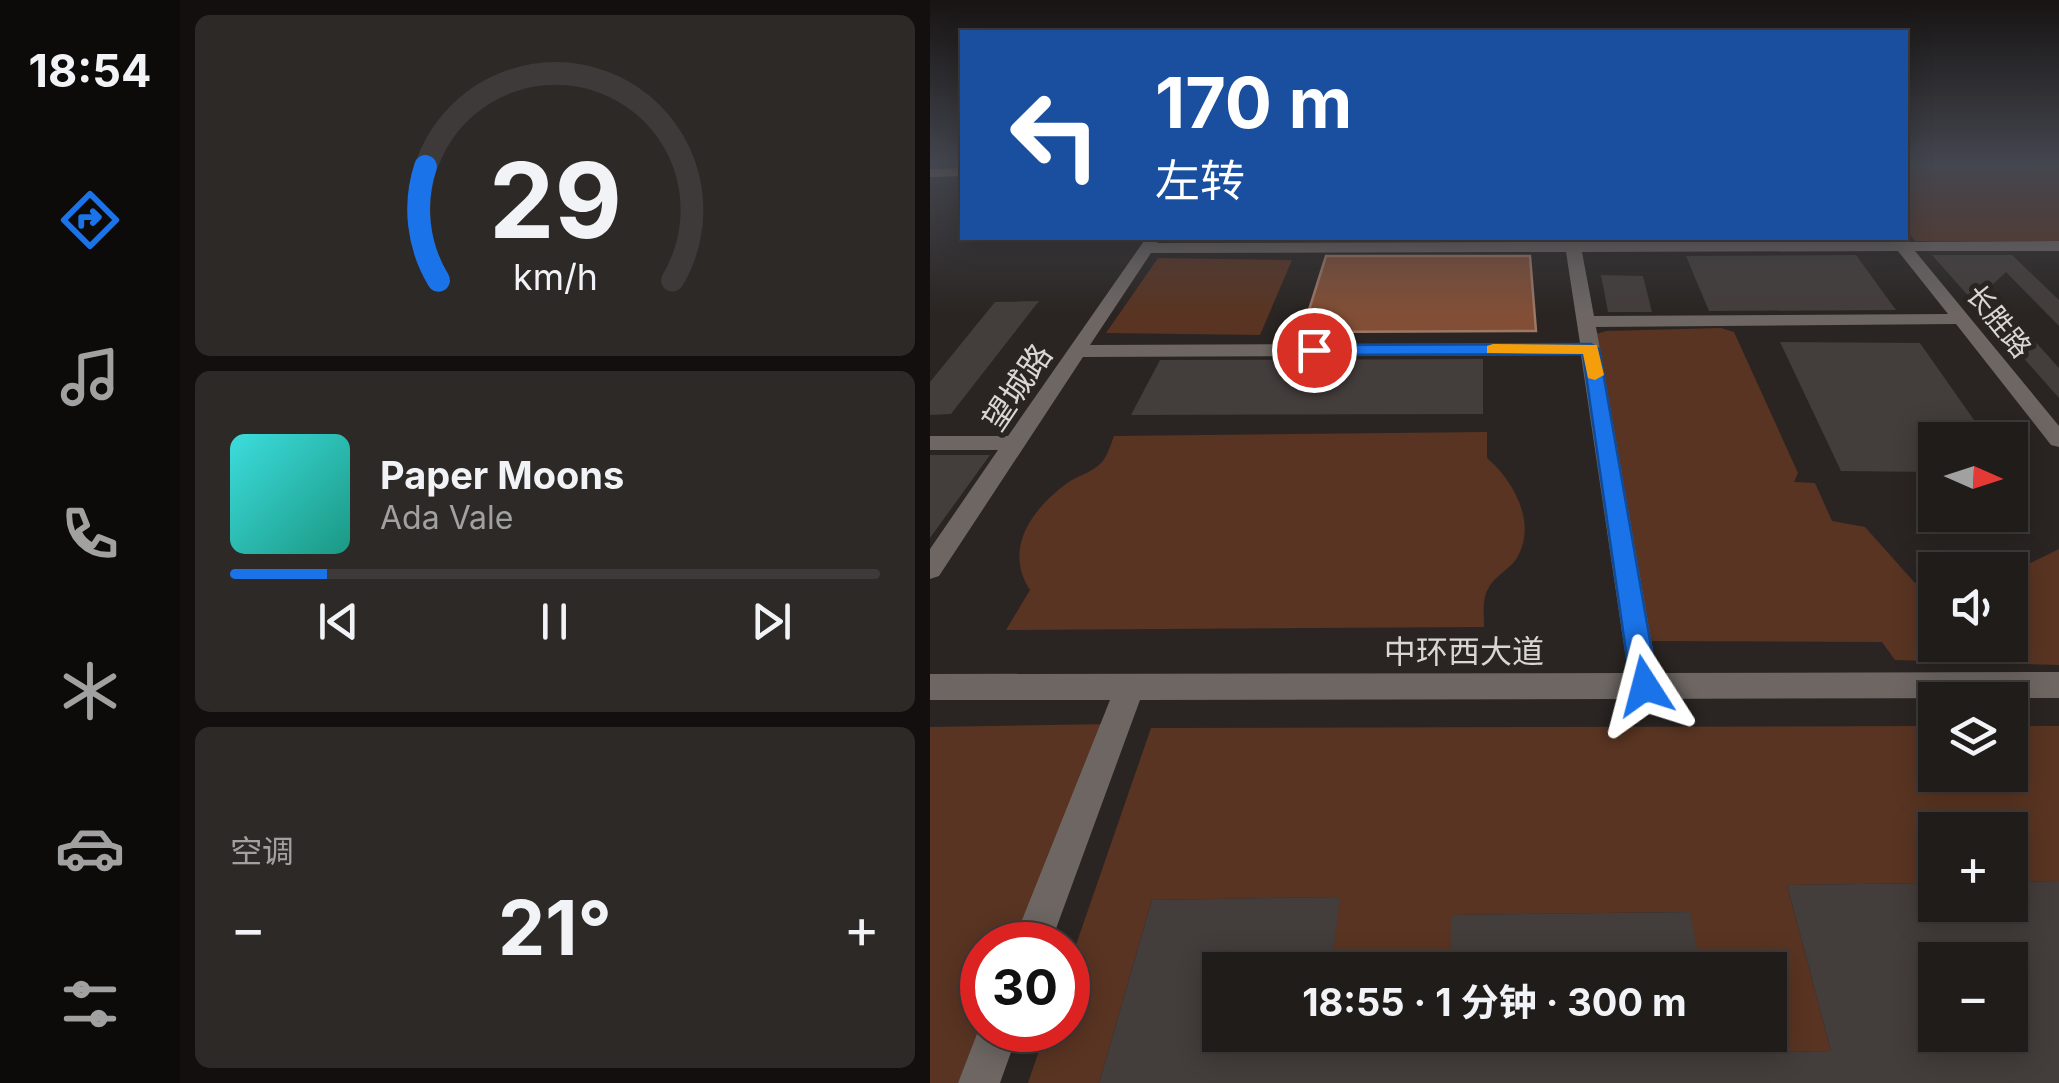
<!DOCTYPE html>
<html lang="zh">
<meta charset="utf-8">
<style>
:root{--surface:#201c1a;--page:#2d2927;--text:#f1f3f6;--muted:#a2a1a2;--line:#3d3a39;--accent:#1a73e8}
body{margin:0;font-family:Inter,"Noto Sans SC",sans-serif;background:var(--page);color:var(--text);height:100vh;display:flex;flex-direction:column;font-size:38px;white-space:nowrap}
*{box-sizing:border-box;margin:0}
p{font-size:32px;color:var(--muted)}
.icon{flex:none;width:55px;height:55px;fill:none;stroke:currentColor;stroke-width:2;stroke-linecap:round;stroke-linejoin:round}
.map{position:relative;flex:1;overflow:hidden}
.details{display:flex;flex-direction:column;gap:15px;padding:15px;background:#120f0e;width:750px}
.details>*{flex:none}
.guide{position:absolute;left:30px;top:30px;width:948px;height:210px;border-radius:0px;box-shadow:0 5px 25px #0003,0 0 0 2px var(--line);background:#1a4fa0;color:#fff;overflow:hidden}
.needle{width:65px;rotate:93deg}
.buttons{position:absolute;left:988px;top:422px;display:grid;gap:20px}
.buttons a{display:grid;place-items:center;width:110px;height:110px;border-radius:0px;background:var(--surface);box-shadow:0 5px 25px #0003,0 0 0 2px var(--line);font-size:50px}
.speed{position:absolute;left:30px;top:922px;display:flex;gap:20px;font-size:50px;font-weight:700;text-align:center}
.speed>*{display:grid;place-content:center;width:130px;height:130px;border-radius:50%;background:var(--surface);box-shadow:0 5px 25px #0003,0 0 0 2px var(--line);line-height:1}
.speed .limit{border:15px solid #d22;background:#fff;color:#111}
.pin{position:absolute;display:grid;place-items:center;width:85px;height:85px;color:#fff;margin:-42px;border:5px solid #fff;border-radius:50%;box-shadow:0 2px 10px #0007}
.me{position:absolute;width:110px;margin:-55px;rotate:351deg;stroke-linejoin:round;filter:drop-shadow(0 0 8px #0008)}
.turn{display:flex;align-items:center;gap:35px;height:210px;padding:0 30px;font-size:45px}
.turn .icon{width:130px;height:130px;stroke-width:2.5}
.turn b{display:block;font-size:70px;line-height:85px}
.big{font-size:75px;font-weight:700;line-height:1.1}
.details .tile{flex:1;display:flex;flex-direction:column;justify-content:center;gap:15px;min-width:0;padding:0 35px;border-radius:15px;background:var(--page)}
.details .dial{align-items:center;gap:0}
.dial svg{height:260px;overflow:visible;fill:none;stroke:var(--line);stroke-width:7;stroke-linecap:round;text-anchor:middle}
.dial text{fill:var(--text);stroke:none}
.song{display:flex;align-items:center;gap:30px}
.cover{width:120px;height:120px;border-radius:15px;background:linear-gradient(135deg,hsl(180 70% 55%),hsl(170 70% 35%))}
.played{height:10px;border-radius:5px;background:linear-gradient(90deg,var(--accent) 15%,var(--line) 15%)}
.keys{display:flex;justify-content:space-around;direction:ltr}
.heat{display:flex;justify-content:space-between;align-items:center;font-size:55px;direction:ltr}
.trip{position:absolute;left:272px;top:952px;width:585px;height:100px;border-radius:0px;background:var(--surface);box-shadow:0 5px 25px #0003,0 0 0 2px var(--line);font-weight:700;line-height:100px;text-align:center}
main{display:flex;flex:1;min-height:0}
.tab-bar{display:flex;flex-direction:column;width:180px;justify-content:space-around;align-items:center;background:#0d0b0a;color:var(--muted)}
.tab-bar .icon{width:70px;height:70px}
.tab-bar .active{color:var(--accent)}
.tab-bar b{font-size:45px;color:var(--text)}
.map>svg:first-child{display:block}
</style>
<main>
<nav class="tab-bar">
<b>18:54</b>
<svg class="icon active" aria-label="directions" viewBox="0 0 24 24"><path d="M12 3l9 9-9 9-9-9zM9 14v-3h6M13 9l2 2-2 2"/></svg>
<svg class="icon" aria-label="music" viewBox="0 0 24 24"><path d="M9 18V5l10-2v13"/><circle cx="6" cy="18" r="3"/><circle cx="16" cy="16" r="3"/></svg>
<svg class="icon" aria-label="phone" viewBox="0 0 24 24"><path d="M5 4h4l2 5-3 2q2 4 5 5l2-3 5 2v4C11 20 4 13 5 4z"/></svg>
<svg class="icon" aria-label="climate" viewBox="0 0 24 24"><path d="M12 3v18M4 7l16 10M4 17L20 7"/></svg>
<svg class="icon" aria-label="car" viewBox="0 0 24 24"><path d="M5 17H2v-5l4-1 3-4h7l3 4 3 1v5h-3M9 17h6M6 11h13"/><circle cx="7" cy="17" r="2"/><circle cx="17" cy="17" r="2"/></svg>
<svg class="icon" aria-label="filters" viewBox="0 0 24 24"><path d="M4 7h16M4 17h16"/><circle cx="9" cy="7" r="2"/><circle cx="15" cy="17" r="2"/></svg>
</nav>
<section class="details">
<div class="tile dial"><svg viewBox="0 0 100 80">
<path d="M14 69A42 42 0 1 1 86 69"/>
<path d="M14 69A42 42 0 0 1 10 34" stroke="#1a73e8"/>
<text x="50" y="56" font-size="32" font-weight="700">29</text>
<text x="50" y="72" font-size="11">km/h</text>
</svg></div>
<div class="tile">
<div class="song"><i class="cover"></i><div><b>Paper Moons</b><p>Ada Vale</p></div></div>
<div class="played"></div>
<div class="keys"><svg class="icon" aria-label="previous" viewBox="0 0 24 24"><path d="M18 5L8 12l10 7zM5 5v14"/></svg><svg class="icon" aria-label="pause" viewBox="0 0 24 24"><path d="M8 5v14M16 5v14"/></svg><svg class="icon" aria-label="next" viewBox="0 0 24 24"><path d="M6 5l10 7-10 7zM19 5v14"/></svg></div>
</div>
<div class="tile"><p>空调</p>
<div class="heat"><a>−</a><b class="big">21°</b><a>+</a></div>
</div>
</section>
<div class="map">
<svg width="1129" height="1083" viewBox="0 0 1129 1083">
<rect width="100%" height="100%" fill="#2a2522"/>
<path fill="#593422" d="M 975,162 L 1129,162 L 1129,241 L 985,241 L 975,229 Z
M 228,258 L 362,260 L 330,335 L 176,333 Z
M 791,328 L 804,332 L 868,473 L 864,482 L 885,483 L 902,521 L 935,527 L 985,583 L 1005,581 L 1005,645 L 1080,645 L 1080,573 L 1129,549 L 1129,665 L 965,660 L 952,642 L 718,641 L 666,334 L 676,331 Z
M 557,432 L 557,458 C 582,479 606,520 589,554 C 583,568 565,575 558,589 C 552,599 554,616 554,627 L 76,630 L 100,590 C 73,549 102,509 136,484 C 146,476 161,473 170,464 C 177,458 181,444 184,436 Z
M 185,724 L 101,945 L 52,945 L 48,1083 L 0,1083 L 0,727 Z
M 1005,726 L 1005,775 L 1080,775 L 1080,726 L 1129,726 L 1129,881 L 1080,882 L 1080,830 L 1005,830 L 1005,883 L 857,885 L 901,1051 L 786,1053 L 782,1035 L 840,1035 L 840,970 L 771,970 L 759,912 L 522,915 L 520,970 L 401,970 L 409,897 L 222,900 L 169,1083 L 98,1083 L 116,1030 L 138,1030 L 138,968 L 221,728 Z
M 393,1035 L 518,1035 L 518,1050 L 391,1052 Z"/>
<path fill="#824f36" stroke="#9c7865" stroke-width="2.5" d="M 396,256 L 600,256 L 606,331 L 372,332 Z"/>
<path fill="#433d3b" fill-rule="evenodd" d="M 926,255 L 966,310 L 779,311 L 756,256 Z
M 1002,255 L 1082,255 L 1129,300 L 1129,326 L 1076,272 L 1058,289 L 1129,368 L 1129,398 Z
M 671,275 L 713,276 L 722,312 L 678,312 Z
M 109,301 L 21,414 L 0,415 L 0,382 L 65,302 Z
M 850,342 L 990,343 L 1058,440 L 1005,440 L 1005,472 L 911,471 Z
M 553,359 L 553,414 L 201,415 L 230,360 Z
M 0,455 L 60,455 L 0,538 Z
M 1129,881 L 1129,1083 L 169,1083 L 222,900 L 410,897 L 401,970 L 290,970 L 290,1035 L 393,1035 L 391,1052 L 518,1050 L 518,1035 L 782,1035 L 786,1053 L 901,1051 L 857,885 L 1005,883 L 1005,905 L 1080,905 L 1080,882 ZM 1005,960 L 1080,960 L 1080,1035 L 1005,1035 Z
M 760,912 L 771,970 L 520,970 L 521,915 Z"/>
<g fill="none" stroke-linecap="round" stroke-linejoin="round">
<path fill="#6d6663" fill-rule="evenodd" d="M 216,238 L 230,238 L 227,243 L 635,242 L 635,238 L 649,238 L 651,242 L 961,242 L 959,238 L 974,238 L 977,242 L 1129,241 L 1129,251 L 985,251 L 1129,426 L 1129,447 L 1121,445 L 1026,324 L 666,327 L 727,673 L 1129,672 L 1129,698 L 210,700 L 120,945 L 82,945 L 180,700 L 0,700 L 0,674 L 698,673 L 651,355 L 153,357 L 9,576 L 0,579 L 0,549 L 68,450 L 0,450 L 0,436 L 78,436 ZM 968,251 L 1018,314 L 664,316 L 652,252 ZM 636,252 L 650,343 L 160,345 L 221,253 Z
M 52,1021 L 52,1030 L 89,1030 L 70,1083 L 28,1083 Z"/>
<path fill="#b98973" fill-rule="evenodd" d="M 32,168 L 32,176 L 0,177 L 0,169 Z"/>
</g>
<linearGradient id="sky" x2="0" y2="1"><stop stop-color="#171413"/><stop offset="0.52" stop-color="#44464f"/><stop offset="1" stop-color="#44464f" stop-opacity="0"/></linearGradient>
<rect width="1129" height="314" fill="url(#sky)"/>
<path fill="#1a73e8" stroke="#114b97" stroke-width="2.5" d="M 661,344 L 669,349 L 728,686 L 724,694 L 715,698 L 705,694 L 701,686 L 653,354 L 384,355 L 375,350 L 384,345 Z"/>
<path fill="#f59e0b" d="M 563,344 L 667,345 L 674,375 L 665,380 L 658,378 L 653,354 L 557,353 L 557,346 Z"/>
<g text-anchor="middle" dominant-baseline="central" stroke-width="10" stroke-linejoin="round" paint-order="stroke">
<g font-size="28" fill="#d9d6d4" stroke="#2a2522">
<text transform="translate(1069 321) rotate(51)">长胜路</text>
</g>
<g font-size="32" fill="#d9d6d4" stroke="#2a2522">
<text transform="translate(87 387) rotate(-56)">望城路</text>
<text x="534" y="651">中环西大道</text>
</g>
</g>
</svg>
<div class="buttons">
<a><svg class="needle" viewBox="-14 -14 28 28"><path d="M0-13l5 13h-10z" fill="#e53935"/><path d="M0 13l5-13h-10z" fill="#a2a1a2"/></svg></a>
<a><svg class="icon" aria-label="sound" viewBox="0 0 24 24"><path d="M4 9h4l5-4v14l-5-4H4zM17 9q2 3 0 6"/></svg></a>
<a><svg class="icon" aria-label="layers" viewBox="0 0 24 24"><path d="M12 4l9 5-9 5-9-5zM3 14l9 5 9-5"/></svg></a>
<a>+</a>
<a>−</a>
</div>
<div class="speed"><div class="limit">30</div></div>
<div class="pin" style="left:384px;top:350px;background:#d93025"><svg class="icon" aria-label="arrive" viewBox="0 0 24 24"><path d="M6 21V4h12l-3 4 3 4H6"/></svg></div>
<svg class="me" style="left:715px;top:686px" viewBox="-20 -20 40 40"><path d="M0-17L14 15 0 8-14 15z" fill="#1a73e8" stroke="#fff" stroke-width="4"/></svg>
<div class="trip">18:55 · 1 分钟 · 300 m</div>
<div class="guide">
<div class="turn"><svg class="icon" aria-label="left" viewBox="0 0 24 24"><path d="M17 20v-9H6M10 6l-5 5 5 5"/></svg><div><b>170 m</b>左转</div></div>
</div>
</div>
</main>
